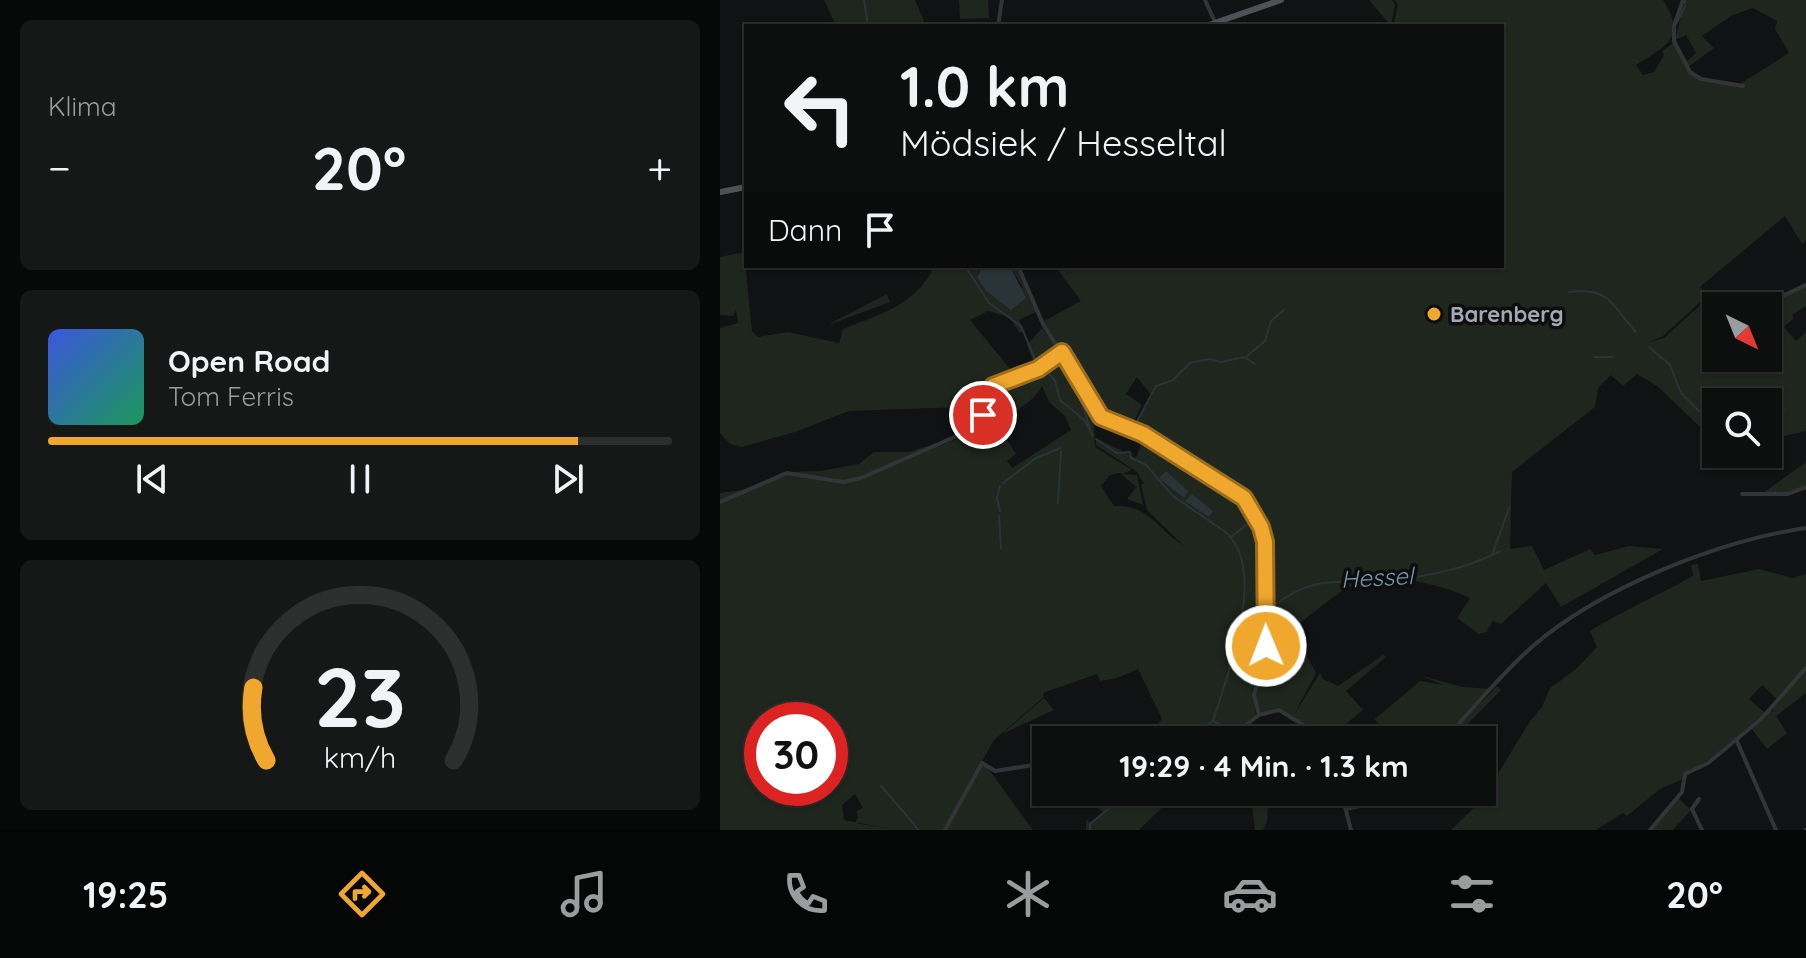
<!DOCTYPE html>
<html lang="de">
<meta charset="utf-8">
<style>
:root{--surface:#0d0e0e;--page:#161717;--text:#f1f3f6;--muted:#9a9c9e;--line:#2d2e2e;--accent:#f0a72d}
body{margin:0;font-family:Quicksand,sans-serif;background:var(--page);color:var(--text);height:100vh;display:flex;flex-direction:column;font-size:30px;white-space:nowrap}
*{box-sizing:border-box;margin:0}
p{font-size:26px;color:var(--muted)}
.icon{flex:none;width:44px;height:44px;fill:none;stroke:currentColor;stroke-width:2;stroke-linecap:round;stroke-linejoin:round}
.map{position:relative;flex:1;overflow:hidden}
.sheet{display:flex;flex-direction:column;gap:20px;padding:20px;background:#070808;width:720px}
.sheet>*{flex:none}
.guide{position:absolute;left:24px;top:24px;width:760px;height:244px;border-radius:0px;box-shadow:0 2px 6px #0004,0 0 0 2px var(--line);background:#0d0e0e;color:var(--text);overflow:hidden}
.needle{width:52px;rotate:137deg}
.controls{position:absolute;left:982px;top:292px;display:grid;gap:16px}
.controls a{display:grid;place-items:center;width:80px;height:80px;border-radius:0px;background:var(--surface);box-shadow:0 2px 6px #0004,0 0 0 2px var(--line);font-size:40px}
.speed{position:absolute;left:24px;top:702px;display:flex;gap:16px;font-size:40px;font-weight:700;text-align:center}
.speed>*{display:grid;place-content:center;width:104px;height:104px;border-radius:50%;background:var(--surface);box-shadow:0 2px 6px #0004,0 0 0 2px var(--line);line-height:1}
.speed .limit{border:12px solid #d22;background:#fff;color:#111}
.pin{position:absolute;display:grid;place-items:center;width:68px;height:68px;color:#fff;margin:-34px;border:4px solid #fff;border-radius:50%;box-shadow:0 2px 8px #0007}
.me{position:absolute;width:88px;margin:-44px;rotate:359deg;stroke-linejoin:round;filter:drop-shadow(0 0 6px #0008)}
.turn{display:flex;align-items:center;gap:28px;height:168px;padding:0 24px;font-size:36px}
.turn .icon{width:104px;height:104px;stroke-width:2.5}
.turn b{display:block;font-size:56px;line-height:68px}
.then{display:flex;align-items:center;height:76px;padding:0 24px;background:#0003;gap:16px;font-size:30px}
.big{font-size:60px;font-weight:700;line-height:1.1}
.sheet .widget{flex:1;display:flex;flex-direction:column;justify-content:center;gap:12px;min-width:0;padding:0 28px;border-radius:12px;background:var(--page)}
.sheet .dial{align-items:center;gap:0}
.dial svg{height:208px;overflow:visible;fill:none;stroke:var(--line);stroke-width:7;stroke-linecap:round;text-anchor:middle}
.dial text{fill:var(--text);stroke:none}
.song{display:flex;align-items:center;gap:24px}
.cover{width:96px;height:96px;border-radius:12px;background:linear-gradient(135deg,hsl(230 70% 55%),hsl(150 70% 35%))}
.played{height:8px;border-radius:4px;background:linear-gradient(90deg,var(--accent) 85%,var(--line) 85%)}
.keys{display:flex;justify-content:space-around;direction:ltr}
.heat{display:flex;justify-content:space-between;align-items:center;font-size:44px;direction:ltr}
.trip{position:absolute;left:312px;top:726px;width:464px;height:80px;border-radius:0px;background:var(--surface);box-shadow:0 2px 6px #0004,0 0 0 2px var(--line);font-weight:700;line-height:80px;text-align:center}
.tabs{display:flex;height:128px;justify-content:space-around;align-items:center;background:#050606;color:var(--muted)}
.tabs .icon{width:56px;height:56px}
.tabs .active{color:var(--accent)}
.tabs b{font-size:36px;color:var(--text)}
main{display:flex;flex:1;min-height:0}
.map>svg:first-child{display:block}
</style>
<main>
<section class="sheet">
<div class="widget"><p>Klima</p>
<div class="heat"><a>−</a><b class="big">20°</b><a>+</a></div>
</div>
<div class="widget">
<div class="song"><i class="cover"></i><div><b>Open Road</b><p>Tom Ferris</p></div></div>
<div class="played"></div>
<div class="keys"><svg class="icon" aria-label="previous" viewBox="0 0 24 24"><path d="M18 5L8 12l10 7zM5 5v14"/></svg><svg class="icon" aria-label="pause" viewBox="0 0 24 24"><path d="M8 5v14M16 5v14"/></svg><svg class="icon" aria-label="next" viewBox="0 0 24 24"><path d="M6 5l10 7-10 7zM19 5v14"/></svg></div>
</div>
<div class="widget dial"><svg viewBox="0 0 100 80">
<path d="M14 69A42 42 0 1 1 86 69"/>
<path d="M14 69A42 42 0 0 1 9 41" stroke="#f0a72d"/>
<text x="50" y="56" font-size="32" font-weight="700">23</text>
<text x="50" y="72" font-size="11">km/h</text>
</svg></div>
</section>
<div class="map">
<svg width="1086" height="830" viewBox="0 0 1086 830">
<rect width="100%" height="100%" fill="#111213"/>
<path fill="#1e261e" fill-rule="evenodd" d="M 104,0 L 195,0 L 206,26 L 116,26 Z
M 239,0 L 268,0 L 269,18 L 240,19 Z
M 649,0 L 672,0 L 675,5 L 671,26 Z
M 675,0 L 943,0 C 967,37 947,46 916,65 L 923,75 L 934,72 L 944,55 L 942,51 L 953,43 L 974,77 L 1020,84 L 1069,53 L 1055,29 L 1057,21 L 1033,8 L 1011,16 L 982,36 L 994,48 L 968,67 L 966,62 L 976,53 L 966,35 L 955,40 L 965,0 L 1086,0 L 1086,241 L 1082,244 L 1065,216 L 980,287 L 988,295 L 943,336 L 929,342 L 944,338 L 988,298 L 1008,306 L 996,306 L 996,358 L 1048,358 L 1052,337 L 1048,335 L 1048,306 L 1045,306 L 1086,287 L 1086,306 L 1072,315 L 1074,318 L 1064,327 L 1076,341 L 1086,332 L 1086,431 L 1052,439 L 1048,433 L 1048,402 L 996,402 L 996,442 L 937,386 L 917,374 L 903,386 L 891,375 L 878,388 L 875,407 L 792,472 L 790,549 L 812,546 L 824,570 L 870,549 L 875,555 L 909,546 L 943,549 L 841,607 L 826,583 L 781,624 L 773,621 L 766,632 L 759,634 L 737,618 L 750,598 C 718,583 675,574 639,583 C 622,587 588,618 572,629 L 596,673 L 574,715 L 600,673 L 603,679 L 618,686 L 663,655 L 666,657 L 626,691 L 643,710 L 621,728 L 633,740 L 602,740 L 562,710 L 540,713 C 526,682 557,639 545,603 L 543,649 L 532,690 L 536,716 L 503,740 L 416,740 L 429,734 L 440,735 L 432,731 L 442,719 L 418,669 L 397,678 L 380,681 L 377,674 L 323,693 L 324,697 L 274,740 L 223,830 L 0,830 L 0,493 L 30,489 L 63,472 L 100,471 L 139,464 L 154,452 L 189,452 L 208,446 L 210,450 C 255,432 257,432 275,387 L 314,374 L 341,356 L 373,408 L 375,447 L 412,470 L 402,474 L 417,475 L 423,505 L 407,499 L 416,487 L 400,473 L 390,475 L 381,486 L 394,506 C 428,504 436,528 464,546 L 427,510 L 421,484 L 424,484 L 417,472 L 376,445 L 376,438 L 416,458 L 421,444 L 425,447 L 430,441 L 414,428 L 432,396 L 417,377 L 406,394 L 422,405 L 411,427 L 381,414 L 325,324 L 324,321 L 361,301 L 335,266 L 782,266 L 782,26 L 673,26 L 678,5 ZM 322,386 L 330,403 L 345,416 L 351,430 L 292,468 L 287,461 L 296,454 L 278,425 L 270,437 L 270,433 C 283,411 309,411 322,386 ZM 42,720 L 110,720 L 110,788 L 42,788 ZM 135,794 L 143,808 L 136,811 L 138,817 L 135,823 L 172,829 L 124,820 L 122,805 Z
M 24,252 L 32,331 L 38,337 L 68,332 L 119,343 L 123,329 C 160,314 197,305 214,266 L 263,266 L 257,277 L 265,290 L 303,288 L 290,266 L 296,266 L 316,312 L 299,320 L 305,331 L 300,333 L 289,317 L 268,311 L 250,320 L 295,375 L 270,387 L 264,409 L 256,408 L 253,412 L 241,407 L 129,411 L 75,432 L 22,447 L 10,444 L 0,433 L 0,328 L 18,323 L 16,310 L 13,316 L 0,315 L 0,257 Z
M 167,294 L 170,302 L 111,324 L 111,323 Z
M 322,328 L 339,351 L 316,369 L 307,345 Z
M 1086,462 L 1086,487 L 1067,493 L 1039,496 Z
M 978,564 L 981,581 L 1039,569 L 1073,578 L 1086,574 L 1086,666 L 1057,699 L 1042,685 L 1029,699 L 1045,713 L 987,761 L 967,771 L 961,780 L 940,789 L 907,816 L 903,813 L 876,830 L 731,830 L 762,800 L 810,721 L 822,707 L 830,688 L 855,670 L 877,647 L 870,631 C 903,610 939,595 973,576 L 971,565 Z
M 1086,670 L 1086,693 L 1056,716 L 1067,733 L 1047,749 L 1031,728 L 1051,710 L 1054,712 L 1052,709 Z
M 702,676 L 743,687 L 772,689 L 723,740 L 666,740 L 655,719 L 700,681 L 723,685 Z
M 777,686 L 781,690 L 732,740 L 725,740 Z
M 324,698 L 334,710 L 282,734 Z
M 527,725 L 544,737 L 548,736 L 551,740 L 532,740 L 525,734 L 517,740 L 507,740 Z
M 265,766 L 270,771 L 313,830 L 227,830 L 261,767 Z
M 364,792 L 458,792 L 419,830 L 366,830 L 366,819 L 370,823 L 382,812 Z
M 536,792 L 549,792 L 547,822 L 543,830 L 535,830 L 532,806 Z
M 659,792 L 681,792 L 627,808 L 625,799 Z
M 958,798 L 971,810 L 953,830 L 931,830 Z"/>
<path fill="#2a3338" d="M 263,266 L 290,266 L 306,298 L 291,310 L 265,290 L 257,277 Z
M 446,471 L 468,491 L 464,498 L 439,478 Z
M 472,494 L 493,511 L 489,517 L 465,501 Z"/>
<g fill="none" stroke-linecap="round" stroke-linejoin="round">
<path stroke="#2a3338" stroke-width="2" d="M 144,0 L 148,26
M 965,1 L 965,3
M 957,23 L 965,6
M 245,266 L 269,303 L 301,326 L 317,364
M 849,292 C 892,287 891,306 916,332
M 929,347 L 950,365 L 961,393 L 996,428
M 527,356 L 545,341 L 551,321 L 564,310
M 874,357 L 892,357
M 326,370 L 335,381 L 340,400 L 364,420 L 373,436
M 345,370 L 361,400 L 371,432
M 1048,417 L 1064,410
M 1048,424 L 1058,414
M 414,427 L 436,386 L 453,380 L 470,363 L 489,359 L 501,362 L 524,357 L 535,364
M 376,439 L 397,453 L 410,452 L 411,458 L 426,465 L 453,496 L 501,529
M 283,483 L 316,458 L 341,448
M 280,486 L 277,498 L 280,511
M 338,503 L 341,452
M 279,516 L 281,548
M 511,537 L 529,523 C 544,536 533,587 542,609
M 772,555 L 781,551
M 548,610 C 603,566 625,589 684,579 C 715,574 742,569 772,555 L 789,508
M 493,721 L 503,726 L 505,736 L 502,740
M 469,740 L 475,731 L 493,721 C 508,673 550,566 503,530
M 161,786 L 194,824
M 449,794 L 451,792
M 195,826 L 198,830
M 370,830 L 370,824 L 409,792"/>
<path stroke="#333438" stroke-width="4" d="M 485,0 L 495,22
M 963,0 L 954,26 L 954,41 L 970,72 L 981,79 L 1023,86
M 278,26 L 282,0
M 298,266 L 323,324 L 381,417 L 423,434 L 456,458 L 492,475 L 522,496 L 535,515 L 545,542 L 548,587 L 546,646 L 534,695 L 539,715
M 1041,306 L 1086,285
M 1022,494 L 1068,494 L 1086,487
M 0,502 L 67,473 L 123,482 L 141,478 L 253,429 L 260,422 L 273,386 L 318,369 L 342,353
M 1016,739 L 1056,830
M 414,740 L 435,733 L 454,740
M 506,740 L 539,715 L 559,710 L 596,733 L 601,740
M 724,740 C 753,709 781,674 813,646 C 880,588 998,541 1086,528
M 621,792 L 631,830
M 979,799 L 972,809 L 982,830
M 626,809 L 667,800 L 683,792
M 225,830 L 262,763 L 275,771 L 326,763
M 930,830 L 962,792 L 965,774 L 988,763 L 1041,719 L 1086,668
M 1085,830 L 1086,830"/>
<path stroke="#4f5157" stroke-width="6" d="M 486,26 L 561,0
M 0,192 L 26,187"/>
</g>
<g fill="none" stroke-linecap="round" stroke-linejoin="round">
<g stroke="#9c6d1d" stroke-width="20">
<path id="route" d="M 263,415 L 273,386 L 318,369 L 342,352 L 381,417 L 423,434 L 524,498 L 541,527 L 545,542 L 546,646"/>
</g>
<use href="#route" stroke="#f0a72d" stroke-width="14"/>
</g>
<circle fill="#f0a72d" stroke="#0d0d0e" stroke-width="3" cx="714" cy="314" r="8"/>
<g text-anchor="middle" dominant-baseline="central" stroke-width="7" stroke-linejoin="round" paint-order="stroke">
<g font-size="22" font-weight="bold" fill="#a3a9b4" stroke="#0d0d0e" text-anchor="start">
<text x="730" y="314">Barenberg</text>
</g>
<g font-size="24" font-style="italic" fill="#7998af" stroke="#0d0d0e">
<text transform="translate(657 577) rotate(-3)">Hessel</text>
</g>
</g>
</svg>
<div class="controls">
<a><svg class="needle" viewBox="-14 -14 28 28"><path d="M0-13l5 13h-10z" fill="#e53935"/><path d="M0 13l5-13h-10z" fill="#9a9c9e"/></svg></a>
<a><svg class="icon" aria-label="search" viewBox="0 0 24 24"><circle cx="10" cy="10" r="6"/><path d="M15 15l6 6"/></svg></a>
</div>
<div class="speed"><div class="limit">30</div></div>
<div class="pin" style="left:263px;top:415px;background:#d93025"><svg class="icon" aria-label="arrive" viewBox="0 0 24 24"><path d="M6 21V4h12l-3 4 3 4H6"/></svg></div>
<svg class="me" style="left:546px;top:646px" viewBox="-20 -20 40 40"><circle r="17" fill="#f0a72d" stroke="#fff" stroke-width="3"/><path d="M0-11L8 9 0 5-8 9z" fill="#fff"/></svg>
<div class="trip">19:29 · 4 Min. · 1.3 km</div>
<div class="guide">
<div class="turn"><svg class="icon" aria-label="left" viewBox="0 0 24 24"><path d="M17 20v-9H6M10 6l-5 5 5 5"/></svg><div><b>1.0 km</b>Mödsiek / Hesseltal</div></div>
<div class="then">Dann<svg class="icon" aria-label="arrive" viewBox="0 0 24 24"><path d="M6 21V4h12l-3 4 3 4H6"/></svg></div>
</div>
</div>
</main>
<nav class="tabs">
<b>19:25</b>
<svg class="icon active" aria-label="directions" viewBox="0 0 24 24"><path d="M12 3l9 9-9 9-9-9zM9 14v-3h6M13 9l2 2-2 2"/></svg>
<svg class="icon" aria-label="music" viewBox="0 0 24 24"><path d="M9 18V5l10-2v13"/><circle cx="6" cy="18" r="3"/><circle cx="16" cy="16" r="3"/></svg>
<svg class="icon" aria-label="phone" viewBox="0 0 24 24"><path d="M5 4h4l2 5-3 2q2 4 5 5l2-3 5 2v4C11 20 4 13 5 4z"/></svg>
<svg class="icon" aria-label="climate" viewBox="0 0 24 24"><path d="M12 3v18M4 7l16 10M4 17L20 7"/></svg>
<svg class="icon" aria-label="car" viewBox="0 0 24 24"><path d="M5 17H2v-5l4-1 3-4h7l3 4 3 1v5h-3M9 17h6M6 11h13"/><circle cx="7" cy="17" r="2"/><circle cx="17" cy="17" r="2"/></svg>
<svg class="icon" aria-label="filters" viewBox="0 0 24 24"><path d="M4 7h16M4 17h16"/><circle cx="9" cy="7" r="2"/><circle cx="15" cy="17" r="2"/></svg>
<b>20°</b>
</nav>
